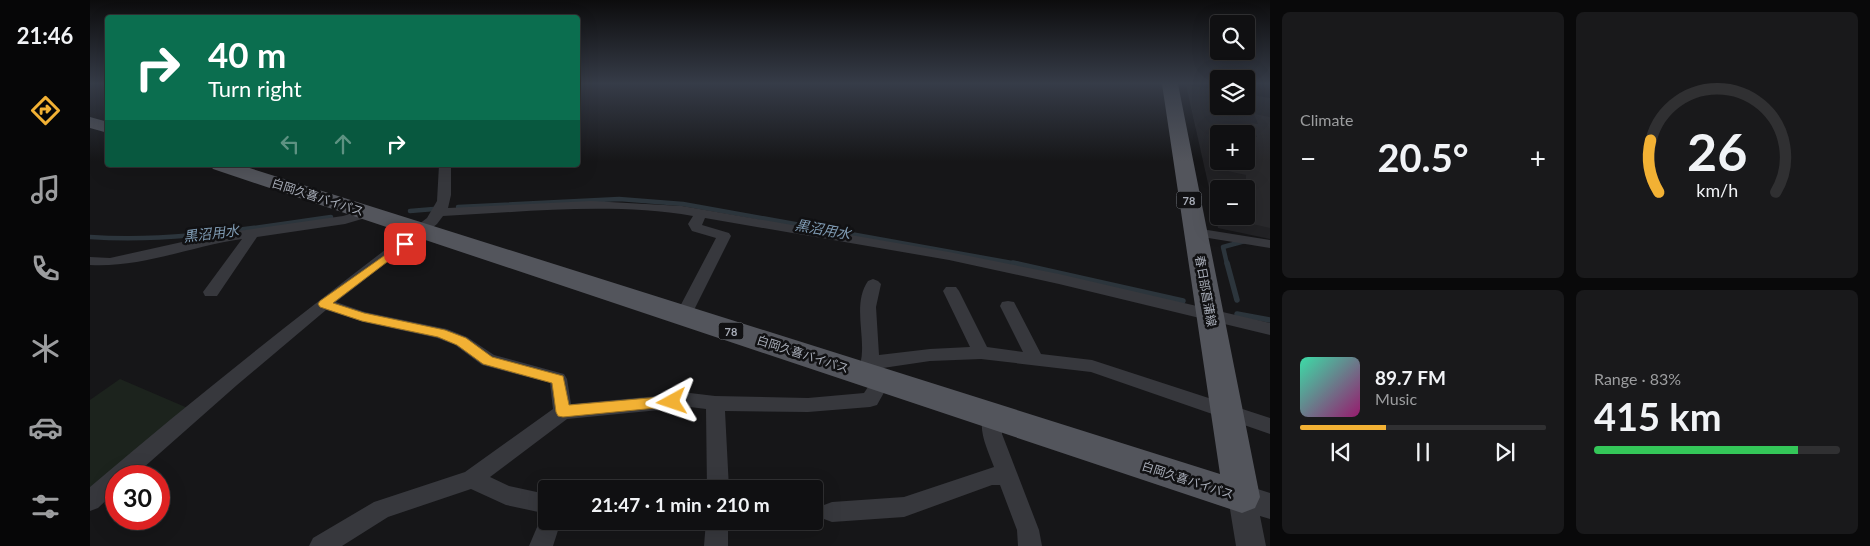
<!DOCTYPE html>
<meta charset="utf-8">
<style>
:root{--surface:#101012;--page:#19191b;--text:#f1f3f6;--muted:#9c9d9f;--line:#303032;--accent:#f2b134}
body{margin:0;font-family:Lato,"Noto Sans JP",sans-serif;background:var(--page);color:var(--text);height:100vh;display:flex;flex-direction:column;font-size:19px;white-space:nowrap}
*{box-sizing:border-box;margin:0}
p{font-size:16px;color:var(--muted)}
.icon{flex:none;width:28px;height:28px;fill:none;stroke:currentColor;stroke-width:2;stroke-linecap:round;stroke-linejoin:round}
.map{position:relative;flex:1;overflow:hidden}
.sheet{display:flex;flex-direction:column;gap:12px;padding:12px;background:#09090a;width:600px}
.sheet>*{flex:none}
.guide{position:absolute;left:15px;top:15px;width:475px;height:152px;border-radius:5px;box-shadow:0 5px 20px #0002,0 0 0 1px var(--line);background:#0b6e4f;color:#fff;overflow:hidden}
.controls{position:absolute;left:1120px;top:15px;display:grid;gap:10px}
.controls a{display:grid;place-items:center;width:45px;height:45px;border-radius:5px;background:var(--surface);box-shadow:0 5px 20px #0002,0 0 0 1px var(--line);font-size:25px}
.speed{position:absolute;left:15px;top:465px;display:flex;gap:10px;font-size:25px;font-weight:700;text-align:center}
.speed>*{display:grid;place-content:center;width:65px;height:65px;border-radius:50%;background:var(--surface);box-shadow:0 5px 20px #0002,0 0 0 1px var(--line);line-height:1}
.speed .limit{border:8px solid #d22;background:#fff;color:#111}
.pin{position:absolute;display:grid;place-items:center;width:42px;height:42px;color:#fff;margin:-21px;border-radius:10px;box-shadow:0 2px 8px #0006}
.me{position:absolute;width:55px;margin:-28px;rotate:265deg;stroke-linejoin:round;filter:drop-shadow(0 0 4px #0008)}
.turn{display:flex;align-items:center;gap:18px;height:105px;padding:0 20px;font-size:22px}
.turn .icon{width:65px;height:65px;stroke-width:2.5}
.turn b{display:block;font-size:35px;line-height:42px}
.lanes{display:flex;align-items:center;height:48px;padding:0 20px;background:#0003;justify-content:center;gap:25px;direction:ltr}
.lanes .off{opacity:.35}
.big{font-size:38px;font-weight:700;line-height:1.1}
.sheet .tile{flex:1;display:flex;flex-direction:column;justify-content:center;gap:8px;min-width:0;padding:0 18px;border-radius:8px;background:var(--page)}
.sheet .dial{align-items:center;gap:0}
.dial svg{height:130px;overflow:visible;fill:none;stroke:var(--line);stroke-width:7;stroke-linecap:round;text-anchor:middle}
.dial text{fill:var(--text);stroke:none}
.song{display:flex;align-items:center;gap:15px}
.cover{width:60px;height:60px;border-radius:8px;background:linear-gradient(135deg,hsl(160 70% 55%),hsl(320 70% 35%))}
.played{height:5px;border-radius:2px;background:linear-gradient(90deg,var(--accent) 35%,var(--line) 35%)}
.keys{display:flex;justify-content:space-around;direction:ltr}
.heat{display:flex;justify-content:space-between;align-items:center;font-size:28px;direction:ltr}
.charge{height:8px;border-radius:4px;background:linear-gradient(90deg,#34c759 83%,var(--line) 0)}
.sheet .tiles{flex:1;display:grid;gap:12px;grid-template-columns:repeat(2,1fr)}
.trip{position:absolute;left:448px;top:480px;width:285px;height:50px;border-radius:5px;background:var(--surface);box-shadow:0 5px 20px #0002,0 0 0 1px var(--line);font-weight:700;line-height:50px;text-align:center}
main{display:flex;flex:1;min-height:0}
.dock{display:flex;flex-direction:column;width:90px;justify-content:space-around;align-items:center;background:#060607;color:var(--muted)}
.dock .icon{width:35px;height:35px}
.dock .selected{color:var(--accent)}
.dock b{font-size:22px;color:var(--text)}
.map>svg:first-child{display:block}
</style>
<main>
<nav class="dock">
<b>21:46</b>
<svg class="icon selected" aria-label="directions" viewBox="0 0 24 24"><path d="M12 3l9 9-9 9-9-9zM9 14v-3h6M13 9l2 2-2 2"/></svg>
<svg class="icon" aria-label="music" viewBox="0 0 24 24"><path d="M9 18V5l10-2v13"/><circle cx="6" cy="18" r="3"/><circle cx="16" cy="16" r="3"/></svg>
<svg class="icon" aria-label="phone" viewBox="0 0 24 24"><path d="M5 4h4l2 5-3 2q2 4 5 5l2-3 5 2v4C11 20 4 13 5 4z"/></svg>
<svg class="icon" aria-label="climate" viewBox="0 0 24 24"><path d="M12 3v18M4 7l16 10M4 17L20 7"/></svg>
<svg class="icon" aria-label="car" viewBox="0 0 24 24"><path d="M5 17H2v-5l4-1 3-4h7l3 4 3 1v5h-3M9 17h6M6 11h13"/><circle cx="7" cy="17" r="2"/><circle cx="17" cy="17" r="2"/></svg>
<svg class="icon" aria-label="filters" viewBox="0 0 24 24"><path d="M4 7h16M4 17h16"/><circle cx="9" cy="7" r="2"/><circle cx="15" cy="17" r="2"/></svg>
</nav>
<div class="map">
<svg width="1180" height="546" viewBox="0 0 1180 546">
<rect width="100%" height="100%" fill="#161618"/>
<path fill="#222225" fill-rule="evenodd" d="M 1096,85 L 1129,90 L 1129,106 L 1156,106 L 1156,94 L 1180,98 L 1180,239 L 1128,228 ZM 1129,134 L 1156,134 L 1156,161 L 1129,161 ZM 1129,189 L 1156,189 L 1156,216 L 1129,216 Z"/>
<path fill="#1c231d" d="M 30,379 L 100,409 L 0,491 L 0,400 Z"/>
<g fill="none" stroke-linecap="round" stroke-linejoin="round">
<path stroke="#2c353c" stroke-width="4.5" d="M 368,207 L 529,199 L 593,204 L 928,264
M 320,211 L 344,209
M 0,237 C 81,243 161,228 241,217
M 1137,264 L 1133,247 L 1155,241"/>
<path stroke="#2c353c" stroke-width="5.5" d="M 923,263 L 1093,301
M 1137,263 L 1147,300
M 1147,314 L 1180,320"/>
</g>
<path fill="#29292c" d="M 1164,114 L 1180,117 L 1180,228 L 1162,224 L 1156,206 L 1156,175 L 1119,167 L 1119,161 L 1156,161 L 1156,159 L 1166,161 L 1156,137 L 1167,137 L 1161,123 L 1168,124 Z"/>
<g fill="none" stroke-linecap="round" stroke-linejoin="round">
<path fill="#37383d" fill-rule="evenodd" d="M 349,165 L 361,165 L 361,195 L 358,208 L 501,201 L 592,206 L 859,252 L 969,274 L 1180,323 L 1180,335 L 969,284 L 859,260 L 615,218 L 612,225 L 639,233 L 641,236 L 599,320 L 593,321 L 587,320 L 585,316 L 626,238 L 602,231 L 598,224 L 603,216 C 521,202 436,212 353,216 L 347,224 L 246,302 L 275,312 L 357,329 L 377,337 L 404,355 L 474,374 L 477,379 L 481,404 L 600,393 L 625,396 L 718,398 L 774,393 L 786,375 L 792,373 L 798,375 L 801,380 L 787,405 L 780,407 L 718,412 L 635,411 L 639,489 L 617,489 L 616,409 L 600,407 L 477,419 L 400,477 L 419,486 L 456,494 L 456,521 L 471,521 L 463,546 L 439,546 L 453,513 L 416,505 L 381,489 L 298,517 L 252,546 L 219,546 L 223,538 L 284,502 L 375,472 L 463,409 L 460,383 L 392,365 L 365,345 L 347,338 L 273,322 L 236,310 L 147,385 L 44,476 L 26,476 L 26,491 L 8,508 L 0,511 L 0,487 C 109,394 222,305 337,218 L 347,201 Z
M 277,209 L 284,213 L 282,216 L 255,224 L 167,237 L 127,296 L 115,296 L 113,292 L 152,239 C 102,246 51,268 0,265 L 0,257 L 20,258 L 128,234 L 253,216 Z
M 1105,228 L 1180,240 L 1180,248 L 1100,235 L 1098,232 L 1100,229 Z
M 783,279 L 788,281 L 791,284 L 786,307 L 789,355 L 840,349 L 880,347 L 853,291 L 856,287 L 866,287 L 869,291 L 897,347 L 933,352 L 910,306 L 912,302 L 918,301 L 924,302 L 951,354 L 1002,360 L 1180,418 L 1180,434 L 1001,372 L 891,359 L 840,361 L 786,369 L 783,376 L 777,378 L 771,376 L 768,371 C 770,365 772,358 772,351 C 773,329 764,301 778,281 Z
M 902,408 L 909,411 L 912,416 L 912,434 L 949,530 L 952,546 L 928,546 L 927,530 L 910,485 L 902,485 L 814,517 L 742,522 L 734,519 L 731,512 L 734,505 L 742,502 L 814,497 L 904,467 C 898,450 886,428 895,411 Z
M 616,521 L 638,521 L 638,546 L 614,546 Z"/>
<path fill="#37383d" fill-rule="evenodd" d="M 1152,484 L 1180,493 L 1180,519 L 1170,516 L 1176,546 L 1146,546 L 1138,497 L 1142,488 Z"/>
<path fill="#53555c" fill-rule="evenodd" d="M 1072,84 L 1088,84 L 1170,497 L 1165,508 L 1152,513 L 123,169 L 120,165 L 150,165 L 1130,474 Z
M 0,117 L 18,122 L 18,133 L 0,128 Z"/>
</g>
<linearGradient id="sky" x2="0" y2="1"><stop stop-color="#0c0c0d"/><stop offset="0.52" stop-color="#363c48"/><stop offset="1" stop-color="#363c48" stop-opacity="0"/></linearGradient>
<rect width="1180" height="161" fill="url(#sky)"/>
<path fill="#f2b134" stroke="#9d7322" d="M 315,241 L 320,244 L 318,246 L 243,303 L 274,313 L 355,330 L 376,338 L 402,357 L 473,376 L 479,405 L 582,396 L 587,398 L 589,402 L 587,406 L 473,417 L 468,416 L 466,412 L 462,383 L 393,364 L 367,345 L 348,337 L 272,321 L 230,307 L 228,304 L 230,301 Z"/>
<g text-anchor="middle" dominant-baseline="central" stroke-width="5" stroke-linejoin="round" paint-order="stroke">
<g fill="#111113" stroke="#7b7e86" stroke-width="1">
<rect x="1086.5" y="191.5" width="25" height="17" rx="4"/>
<rect x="628.5" y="322.5" width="25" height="17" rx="4"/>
</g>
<g font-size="11" font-weight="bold" fill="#a8adb8">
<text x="1099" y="200">78</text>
<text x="641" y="331">78</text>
</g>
<g font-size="12" fill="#a8adb8" stroke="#111113">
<text transform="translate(228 197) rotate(18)">白岡久喜バイパス</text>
<text transform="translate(1116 291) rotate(80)">春日部菖蒲線</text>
<text transform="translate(713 354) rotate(18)">白岡久喜バイパス</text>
<text transform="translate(1098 480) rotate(18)">白岡久喜バイパス</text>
</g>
<g font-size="14" font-style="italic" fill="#7f9bb3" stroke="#111113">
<text transform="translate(733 229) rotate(10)">黒沼用水</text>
<text transform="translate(121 233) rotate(-7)">黒沼用水</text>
</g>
</g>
</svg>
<div class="controls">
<a><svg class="icon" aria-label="search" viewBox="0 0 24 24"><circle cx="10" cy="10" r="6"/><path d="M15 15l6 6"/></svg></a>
<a><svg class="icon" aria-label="layers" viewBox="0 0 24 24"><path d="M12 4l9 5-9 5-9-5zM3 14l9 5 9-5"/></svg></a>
<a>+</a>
<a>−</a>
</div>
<div class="speed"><div class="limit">30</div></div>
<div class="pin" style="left:315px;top:244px;background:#d93025"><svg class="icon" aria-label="arrive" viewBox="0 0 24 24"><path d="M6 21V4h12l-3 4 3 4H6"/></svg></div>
<svg class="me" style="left:582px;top:402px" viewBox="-20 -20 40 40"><path d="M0-17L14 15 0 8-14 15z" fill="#f2b134" stroke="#fff" stroke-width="4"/></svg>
<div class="trip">21:47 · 1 min · 210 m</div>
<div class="guide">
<div class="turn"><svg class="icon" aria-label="right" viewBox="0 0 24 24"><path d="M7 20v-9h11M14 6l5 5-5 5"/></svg><div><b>40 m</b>Turn right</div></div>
<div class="lanes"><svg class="icon off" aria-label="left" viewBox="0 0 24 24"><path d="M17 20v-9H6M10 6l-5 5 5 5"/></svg><svg class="icon off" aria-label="ahead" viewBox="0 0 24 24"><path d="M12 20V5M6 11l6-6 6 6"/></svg><svg class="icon" aria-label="right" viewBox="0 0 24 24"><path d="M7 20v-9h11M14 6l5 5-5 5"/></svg></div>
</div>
</div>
<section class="sheet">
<div class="tiles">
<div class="tile"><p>Climate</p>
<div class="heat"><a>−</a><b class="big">20.5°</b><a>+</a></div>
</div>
<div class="tile dial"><svg viewBox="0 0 100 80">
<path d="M14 69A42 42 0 1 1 86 69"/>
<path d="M14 69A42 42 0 0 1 9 37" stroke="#f2b134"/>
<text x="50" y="56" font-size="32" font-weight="700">26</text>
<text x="50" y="72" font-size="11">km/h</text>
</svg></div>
<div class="tile">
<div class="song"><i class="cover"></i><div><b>89.7 FM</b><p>Music</p></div></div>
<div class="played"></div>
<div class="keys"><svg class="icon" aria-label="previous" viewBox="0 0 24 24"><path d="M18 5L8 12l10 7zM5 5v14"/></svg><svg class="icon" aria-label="pause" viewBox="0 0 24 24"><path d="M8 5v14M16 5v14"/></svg><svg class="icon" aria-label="next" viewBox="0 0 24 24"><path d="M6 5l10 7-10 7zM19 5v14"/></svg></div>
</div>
<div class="tile"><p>Range · 83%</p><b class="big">415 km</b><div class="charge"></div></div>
</div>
</section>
</main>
